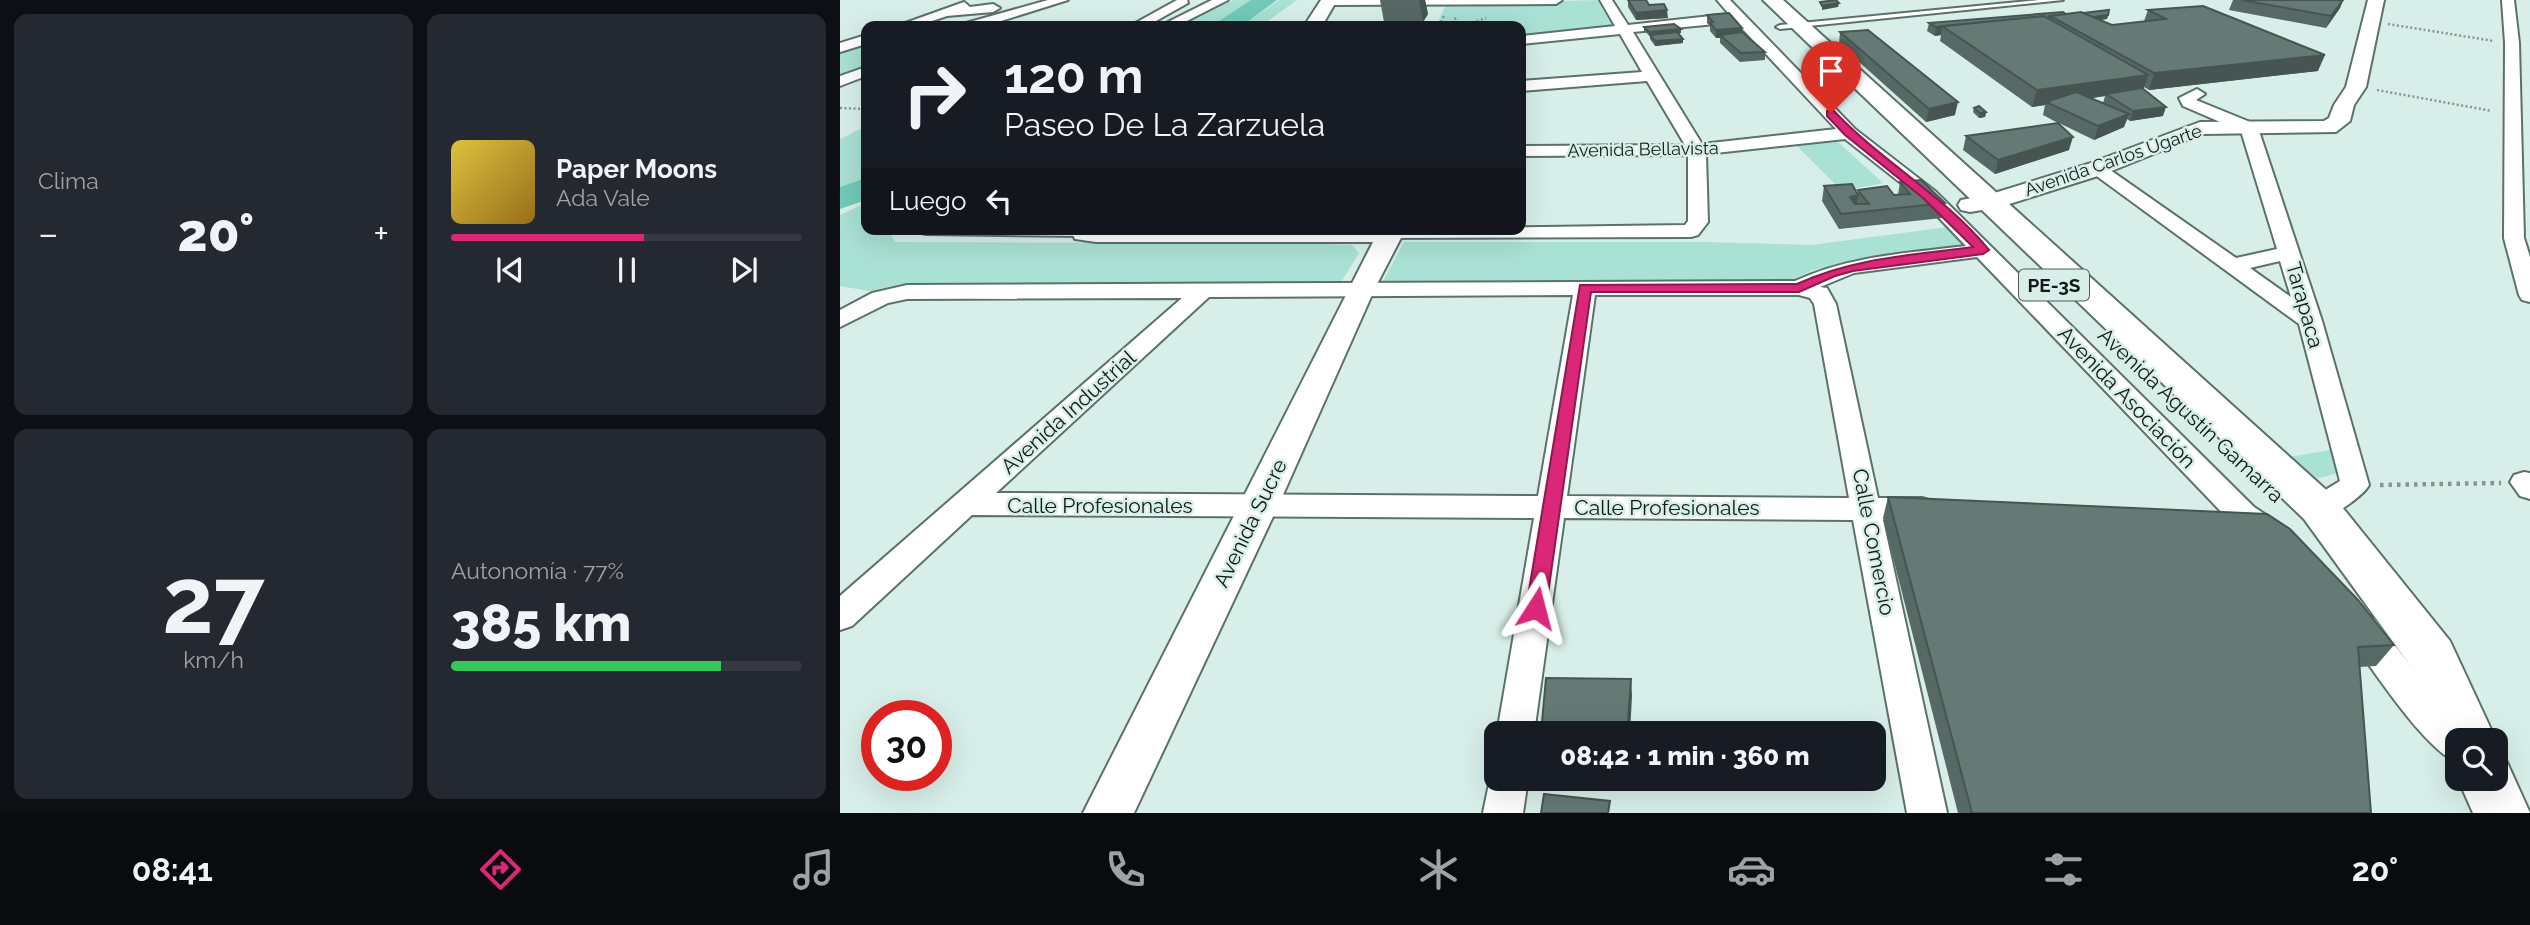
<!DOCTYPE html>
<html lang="es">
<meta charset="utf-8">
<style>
:root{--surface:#171b24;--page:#242831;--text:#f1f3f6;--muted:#9ea1a6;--line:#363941;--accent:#db2777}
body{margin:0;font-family:Raleway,sans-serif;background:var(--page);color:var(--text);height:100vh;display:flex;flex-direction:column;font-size:26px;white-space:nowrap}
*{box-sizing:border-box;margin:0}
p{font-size:23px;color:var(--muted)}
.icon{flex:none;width:38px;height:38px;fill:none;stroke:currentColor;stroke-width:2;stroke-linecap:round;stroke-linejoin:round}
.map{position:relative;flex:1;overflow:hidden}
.side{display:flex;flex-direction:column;gap:14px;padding:14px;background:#0d0f14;width:840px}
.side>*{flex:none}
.top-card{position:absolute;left:21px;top:21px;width:665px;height:214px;border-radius:14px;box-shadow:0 7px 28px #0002;background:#171b24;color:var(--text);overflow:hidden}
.tools{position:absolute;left:1605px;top:728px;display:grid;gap:14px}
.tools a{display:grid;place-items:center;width:63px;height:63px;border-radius:14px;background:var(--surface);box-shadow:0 7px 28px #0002;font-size:35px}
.speed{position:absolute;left:21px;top:700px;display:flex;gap:14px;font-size:35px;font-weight:700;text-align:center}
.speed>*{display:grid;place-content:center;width:91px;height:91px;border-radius:50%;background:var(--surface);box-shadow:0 7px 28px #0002;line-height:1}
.speed .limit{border:10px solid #d22;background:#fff;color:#111}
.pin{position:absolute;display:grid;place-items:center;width:60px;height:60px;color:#fff;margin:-72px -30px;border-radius:50% 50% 50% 0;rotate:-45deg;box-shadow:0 0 7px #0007}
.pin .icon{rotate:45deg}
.me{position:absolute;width:77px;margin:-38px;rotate:9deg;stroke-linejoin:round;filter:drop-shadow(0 0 5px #0008)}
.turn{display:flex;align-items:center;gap:24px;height:147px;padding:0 28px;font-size:32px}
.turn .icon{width:91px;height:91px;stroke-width:2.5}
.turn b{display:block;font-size:49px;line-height:60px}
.then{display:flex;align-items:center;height:66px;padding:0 28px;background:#0003;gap:14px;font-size:26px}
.big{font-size:52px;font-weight:800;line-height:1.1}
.side .card{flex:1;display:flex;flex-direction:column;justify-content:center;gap:10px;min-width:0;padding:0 24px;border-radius:14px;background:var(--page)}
.side .dial{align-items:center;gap:0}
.dial b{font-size:91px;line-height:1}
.song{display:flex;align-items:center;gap:21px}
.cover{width:84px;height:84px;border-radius:10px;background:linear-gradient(135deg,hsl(50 70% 55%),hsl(40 70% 35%))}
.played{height:7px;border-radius:4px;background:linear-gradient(90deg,var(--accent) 55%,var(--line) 55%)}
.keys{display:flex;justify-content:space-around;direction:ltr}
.heat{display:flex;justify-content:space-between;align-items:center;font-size:38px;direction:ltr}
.charge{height:10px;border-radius:5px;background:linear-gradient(90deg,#34c759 77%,var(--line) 0)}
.side .tiles{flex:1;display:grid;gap:14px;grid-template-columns:repeat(2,1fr)}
.trip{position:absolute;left:644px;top:721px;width:402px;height:70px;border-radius:14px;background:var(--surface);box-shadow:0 7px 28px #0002;font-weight:800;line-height:70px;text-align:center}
.menu{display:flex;height:112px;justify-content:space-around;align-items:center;background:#090b0e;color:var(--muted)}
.menu .icon{width:49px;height:49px}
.menu .active{color:var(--accent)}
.menu b{font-size:32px;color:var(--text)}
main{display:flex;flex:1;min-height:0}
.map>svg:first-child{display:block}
</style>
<main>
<section class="side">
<div class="tiles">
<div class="card"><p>Clima</p>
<div class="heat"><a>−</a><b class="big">20°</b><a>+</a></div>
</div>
<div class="card">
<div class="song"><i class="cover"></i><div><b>Paper Moons</b><p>Ada Vale</p></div></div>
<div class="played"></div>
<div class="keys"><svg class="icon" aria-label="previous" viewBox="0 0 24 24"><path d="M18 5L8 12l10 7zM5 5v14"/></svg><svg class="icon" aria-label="pause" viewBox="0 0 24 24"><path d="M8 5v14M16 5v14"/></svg><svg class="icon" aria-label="next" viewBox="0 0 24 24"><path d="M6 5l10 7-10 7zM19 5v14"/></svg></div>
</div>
<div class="card dial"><b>27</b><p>km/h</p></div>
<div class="card"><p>Autonomía · 77%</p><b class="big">385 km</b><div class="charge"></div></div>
</div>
</section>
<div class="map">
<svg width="1690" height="813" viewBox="0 0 1690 813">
<rect width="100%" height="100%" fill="#d8efe9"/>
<path fill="#a9e1d4" d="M 393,0 L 420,0 L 380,26 L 337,26 Z
M 439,0 L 457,0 L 421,26 L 402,26 Z
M 757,0 L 774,29 L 681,36 L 681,26 L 596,26 L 606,5 Z
M 26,43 L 26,68 L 0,78 L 0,52 Z
M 26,126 L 26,179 L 0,191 L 0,139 Z
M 996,140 L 1043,183 L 1002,191 L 957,146 Z
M 26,203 L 26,229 L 48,229 L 55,242 L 487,244 L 512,245 L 519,253 L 500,284 L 61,284 L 29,291 L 0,286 L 0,215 Z
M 1108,227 L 1133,246 L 973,270 L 952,280 L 541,285 L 564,242 L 866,242 L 971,245 Z
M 1496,449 L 1502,472 L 1468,481 L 1443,458 Z"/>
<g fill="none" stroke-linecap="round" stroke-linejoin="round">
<path fill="#71cab9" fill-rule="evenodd" d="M 411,0 L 437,0 L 402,26 L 375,26 L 379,21 Z
M 26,178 L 26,200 L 0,209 L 0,187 Z"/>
<g stroke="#5c716c" stroke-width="4">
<path id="service" d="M 1199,0 L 1223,0 L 940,29 L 936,27 L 940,25 Z
M 82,229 L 244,230 L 249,233 L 244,236 L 86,234 L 82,233 Z"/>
</g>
<g stroke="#5c716c" stroke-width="4">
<path id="minor" d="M 208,0 L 228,0 L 145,26 L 124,26 L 126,23 Z
M 337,0 L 347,0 L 348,3 L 307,26 L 290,26 Z
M 372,0 L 388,0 L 337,26 L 320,26 Z
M 482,0 L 722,0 L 716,4 L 488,5 Z
M 760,0 L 772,0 L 788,25 L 889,14 L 877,0 L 890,0 L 1015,129 L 1095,191 L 1414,507 L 1441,525 L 1445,533 L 1441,541 C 1421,547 1408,534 1392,523 L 1137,257 L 1014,273 L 980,287 L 987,288 L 996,304 L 1038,498 L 1082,498 L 1092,501 L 1097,509 L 1092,517 L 1082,520 L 1043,520 L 1107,813 L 1067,813 L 1013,520 L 724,518 L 694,733 L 657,733 L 694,518 L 132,515 L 12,626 L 0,630 L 0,596 L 342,298 L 67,299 L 48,303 L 0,327 L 0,310 L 32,293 L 67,285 L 955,281 C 1009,256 1068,253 1126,246 L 1081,199 L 1005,139 L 866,154 L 868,222 L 858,235 L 851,237 L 543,238 L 540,234 L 544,229 L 845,225 L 848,221 L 848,155 L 681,156 L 681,146 L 845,145 L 807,81 L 681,91 L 681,81 L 802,72 L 780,34 L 681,44 L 681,36 L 775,26 ZM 896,22 L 996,129 L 862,144 L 793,32 ZM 733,295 L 698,496 L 156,493 L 369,297 ZM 755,295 L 959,295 L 970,298 L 974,304 L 1009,498 L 727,496 Z
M 1662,0 L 1674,0 L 1679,43 L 1684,238 L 1690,257 L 1690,302 L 1682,300 L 1679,295 L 1664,238 L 1665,43 Z
M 124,2 L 130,7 L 153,4 L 160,8 L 153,12 L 107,16 L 77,26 L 57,26 Z
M 26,35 L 26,44 L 0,52 L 0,43 Z
M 26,67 L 26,76 L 0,86 L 0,76 Z
M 1357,89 L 1365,94 L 1356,100 L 1415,124 L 1418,128 L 1482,321 L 1529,485 C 1524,495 1492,518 1480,519 C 1478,519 1471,517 1469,516 L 1464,508 L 1469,500 L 1500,481 L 1459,324 L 1247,169 L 1249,165 L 1263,165 L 1396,258 L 1437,249 L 1401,131 L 1343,106 L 1339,98 ZM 1440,261 L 1451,297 L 1410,268 Z
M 1684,472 L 1690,473 L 1690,499 L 1680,496 L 1670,482 L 1674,475 Z
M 1522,614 L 1534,618 L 1577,674 L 1630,733 L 1634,740 L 1617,740 L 1617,762 C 1585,750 1532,668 1510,638 L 1505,628 L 1510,618 Z
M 655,766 L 656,779 L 688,779 L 683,813 L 643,813 L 650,779 Z"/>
</g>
<g stroke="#5c716c" stroke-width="4">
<path id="tertiary" d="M 481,0 L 497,0 L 482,26 L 464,26 Z
M 1528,0 L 1544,0 L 1526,87 L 1514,105 L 1510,121 L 1496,132 L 1363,134 L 1264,174 L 1160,207 L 1130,212 L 1121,210 L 1118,205 L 1121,200 L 1148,195 L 1248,164 L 1360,122 L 1484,121 L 1489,118 L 1494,105 L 1506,87 Z
M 230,229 L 560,229 L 563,234 L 535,288 L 438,506 L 294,813 L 243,813 L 533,242 L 256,242 L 235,239 Z"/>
</g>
<g stroke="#5c716c" stroke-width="4">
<path id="trunk" d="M 923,0 L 943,0 L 1494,497 L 1610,641 L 1656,740 L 1656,742 L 1617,740 L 1617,761 L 1610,758 L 1572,668 L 1464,519 Z
M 1656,756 L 1666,760 L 1690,813 L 1633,813 L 1618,779 L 1656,779 Z"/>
</g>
<path stroke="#859692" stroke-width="2.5" stroke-dasharray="2 2.5" stroke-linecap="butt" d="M 616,18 L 612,22 L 616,26
M 1548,24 L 1654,41
M 599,26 L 605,14
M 624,26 L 646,18
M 1537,90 L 1652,111
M 0,108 L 26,109"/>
<path stroke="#859692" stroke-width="4.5" stroke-dasharray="3.5 5" stroke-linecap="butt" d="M 1540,485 L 1661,483"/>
<use href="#service" fill="#fff" fill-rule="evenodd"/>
<use href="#minor" fill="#fff" fill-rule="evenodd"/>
<use href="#tertiary" fill="#fff" fill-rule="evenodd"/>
<use href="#trunk" fill="#fff" fill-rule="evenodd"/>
</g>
<path fill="#576965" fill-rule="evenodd" d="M 540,0 L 585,0 L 588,14 L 583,22 L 544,22 Z
M 788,0 L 809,5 L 828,18 L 796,20 L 788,7 Z
M 1393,0 L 1503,0 L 1500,8 L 1486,28 L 1389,10 Z
M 1308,10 L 1478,71 L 1309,90 L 1304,87 L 1303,89 L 1323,116 L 1290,121 L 1287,119 L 1284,127 L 1254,140 L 1219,123 L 1229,150 L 1155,174 L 1123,150 L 1126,136 L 1218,123 L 1203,115 L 1205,105 L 1192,107 L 1100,41 L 1101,35 L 1095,36 L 1087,31 L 1089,23 L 1243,13 L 1268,15 L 1267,19 L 1260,20 L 1272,25 L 1304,21 ZM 1265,96 L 1263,103 L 1252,98 Z
M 867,15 L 902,33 L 925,52 L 925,60 L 900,62 L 880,43 L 880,38 L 876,38 L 870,31 L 870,26 L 867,23 Z
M 804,27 L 841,33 L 839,33 L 843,43 L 815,46 L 810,39 L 810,36 L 804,31 Z
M 1000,32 L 1115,115 L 1086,122 L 999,44 Z
M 1134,108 L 1146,112 L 1145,117 L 1139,118 L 1133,112 Z
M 1060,182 L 1105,203 L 1102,218 L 999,229 L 982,201 L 984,186 L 1017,194 L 1018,190 L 1054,195 L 1058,195 Z
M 1048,497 L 1554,645 L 1536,666 L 1519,667 L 1531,813 L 1118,813 L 1043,518 Z"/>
<path fill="#475552" d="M 579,0 L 585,0 L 588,14 L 583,22 Z
M 1503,0 L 1500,8 L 1486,28 L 1491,16 Z
M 999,3 L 998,7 L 982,10 L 982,6 Z
M 827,10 L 828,18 L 796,20 L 796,13 Z
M 1268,15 L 1267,19 L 1240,22 L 1241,18 Z
M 1096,27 L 1102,27 L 1101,35 L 1095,36 Z
M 902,28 L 902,36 L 880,35 L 880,38 L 876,38 L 876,30 Z
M 841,29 L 841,33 L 809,36 L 809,32 Z
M 843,39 L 843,43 L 815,46 L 815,41 Z
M 1485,55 L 1478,71 L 1309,90 L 1314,73 Z
M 1308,75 L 1303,91 L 1266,94 L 1265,96 L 1211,104 L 1206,102 L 1205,105 L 1192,107 L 1197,90 Z
M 1118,102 L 1115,115 L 1086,122 L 1089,109 Z
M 1326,107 L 1323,116 L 1290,121 L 1293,111 Z
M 1146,112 L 1145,117 L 1139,118 L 1140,113 Z
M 1289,114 L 1284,127 L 1254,140 L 1258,126 Z
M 1233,137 L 1229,150 L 1155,174 L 1158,160 Z
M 1018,195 L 1016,210 L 1010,197 Z
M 791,679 L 792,696 L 790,733 L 787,733 Z"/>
<path fill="#657a75" stroke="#475552" stroke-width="2" d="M 788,0 L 806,0 L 809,5 L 824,4 L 827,10 L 796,13 Z
M 996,0 L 999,3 L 982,6 L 980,2 Z
M 1401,0 L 1503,0 L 1491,16 Z
M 1363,6 L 1485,55 L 1314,73 L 1210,16 L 1241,12 L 1272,25 L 1326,19 L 1308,10 Z
M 1269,10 L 1268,15 L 1253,17 L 1243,13 Z
M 1223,12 L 1226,14 L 1210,16 L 1210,17 L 1207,18 L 1204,16 L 1096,27 L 1089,23 Z
M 889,13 L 902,28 L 876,30 L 870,23 L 873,22 L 867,15 Z
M 1204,16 L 1308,75 L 1197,90 L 1102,26 Z
M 834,24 L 841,29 L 809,32 L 804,27 Z
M 1028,30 L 1118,102 L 1089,109 L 1000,32 Z
M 837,32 L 843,39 L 815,41 L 810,35 Z
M 902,32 L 925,52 L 901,53 L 880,35 Z
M 1302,88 L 1326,107 L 1293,111 L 1266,94 Z
M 1236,92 L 1289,114 L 1258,126 L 1206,102 Z
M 1139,106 L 1146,112 L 1140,113 L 1134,108 Z
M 1218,123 L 1233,137 L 1158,160 L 1126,136 Z
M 1081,180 L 1105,203 L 1001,214 L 984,186 L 1012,184 L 1018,195 L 1010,197 L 1015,204 L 1029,204 L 1018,190 L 1047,186 L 1054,195 L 1070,194 L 1060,182 Z
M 1048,497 L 1427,514 L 1450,529 L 1518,600 L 1554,645 L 1518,647 L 1531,813 L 1132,813 Z
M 706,678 L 791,679 L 787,733 L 701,733 Z
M 704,794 L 770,801 L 768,813 L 701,813 Z"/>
<path fill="#db2777" stroke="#8e194d" stroke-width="2" d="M 987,111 L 994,111 C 1042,162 1105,196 1149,250 L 1143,254 L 1013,271 L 995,276 L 959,292 L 751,292 L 706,608 L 703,613 L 696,616 L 689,613 L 686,608 L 740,285 L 957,284 C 1012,258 1073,255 1133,247 L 1083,198 L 1005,135 L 987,116 Z"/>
<g text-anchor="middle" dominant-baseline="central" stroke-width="5" stroke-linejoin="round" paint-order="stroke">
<g font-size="18" fill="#121a19" stroke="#d8efe9">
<text transform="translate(803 149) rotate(-1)">Avenida Bellavista</text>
<text transform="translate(1273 160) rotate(-19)">Avenida Carlos Ugarte</text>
</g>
<rect fill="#d8efe9" stroke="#4d5a57" stroke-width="2" x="1179" y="269.5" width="70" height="31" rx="5"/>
<g font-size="19" font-weight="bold" fill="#121a19">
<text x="1214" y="285">PE-3S</text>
</g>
<g font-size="21" fill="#121a19" stroke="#d8efe9">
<text transform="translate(1465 305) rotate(74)">Tarapaca</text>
<text transform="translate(1287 397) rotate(46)">Avenida Asociación</text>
<text transform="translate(228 412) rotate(-42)">Avenida Industrial</text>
<text transform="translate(1351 415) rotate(43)">Avenida Agustín Gamarra</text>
<text x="260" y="505">Calle Profesionales</text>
<text x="827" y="507">Calle Profesionales</text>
<text transform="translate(410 523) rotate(-64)">Avenida Sucre</text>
<text transform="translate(1034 542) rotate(79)">Calle Comercio</text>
</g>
</g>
</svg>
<div class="tools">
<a><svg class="icon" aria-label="search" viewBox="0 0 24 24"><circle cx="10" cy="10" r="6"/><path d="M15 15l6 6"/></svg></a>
</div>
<div class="speed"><div class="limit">30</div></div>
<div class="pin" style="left:991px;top:113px;background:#d93025"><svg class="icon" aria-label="arrive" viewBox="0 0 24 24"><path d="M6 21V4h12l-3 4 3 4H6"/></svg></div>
<svg class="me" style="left:696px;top:608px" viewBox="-20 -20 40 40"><path d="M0-17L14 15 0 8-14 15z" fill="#db2777" stroke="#fff" stroke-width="4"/></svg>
<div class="trip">08:42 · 1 min · 360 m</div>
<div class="top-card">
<div class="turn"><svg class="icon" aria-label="right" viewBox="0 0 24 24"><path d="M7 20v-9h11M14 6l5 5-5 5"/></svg><div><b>120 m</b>Paseo De La Zarzuela</div></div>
<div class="then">Luego<svg class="icon" aria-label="left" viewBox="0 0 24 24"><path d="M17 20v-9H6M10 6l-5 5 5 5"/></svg></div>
</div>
</div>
</main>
<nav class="menu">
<b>08:41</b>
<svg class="icon active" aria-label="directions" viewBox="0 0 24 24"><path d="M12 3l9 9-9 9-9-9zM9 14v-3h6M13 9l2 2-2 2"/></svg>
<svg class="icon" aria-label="music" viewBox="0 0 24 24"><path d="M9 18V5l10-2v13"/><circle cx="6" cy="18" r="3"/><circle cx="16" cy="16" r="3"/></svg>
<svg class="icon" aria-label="phone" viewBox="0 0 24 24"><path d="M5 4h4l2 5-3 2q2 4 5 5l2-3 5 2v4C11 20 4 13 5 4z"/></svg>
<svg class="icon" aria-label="climate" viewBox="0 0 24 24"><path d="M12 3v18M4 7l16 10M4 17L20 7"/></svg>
<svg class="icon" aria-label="car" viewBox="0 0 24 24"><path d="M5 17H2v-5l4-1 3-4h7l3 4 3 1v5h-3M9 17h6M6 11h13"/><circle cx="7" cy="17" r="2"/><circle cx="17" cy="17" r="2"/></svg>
<svg class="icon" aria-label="filters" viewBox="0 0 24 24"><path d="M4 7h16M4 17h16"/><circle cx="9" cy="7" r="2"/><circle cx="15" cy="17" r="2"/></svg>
<b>20°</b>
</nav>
